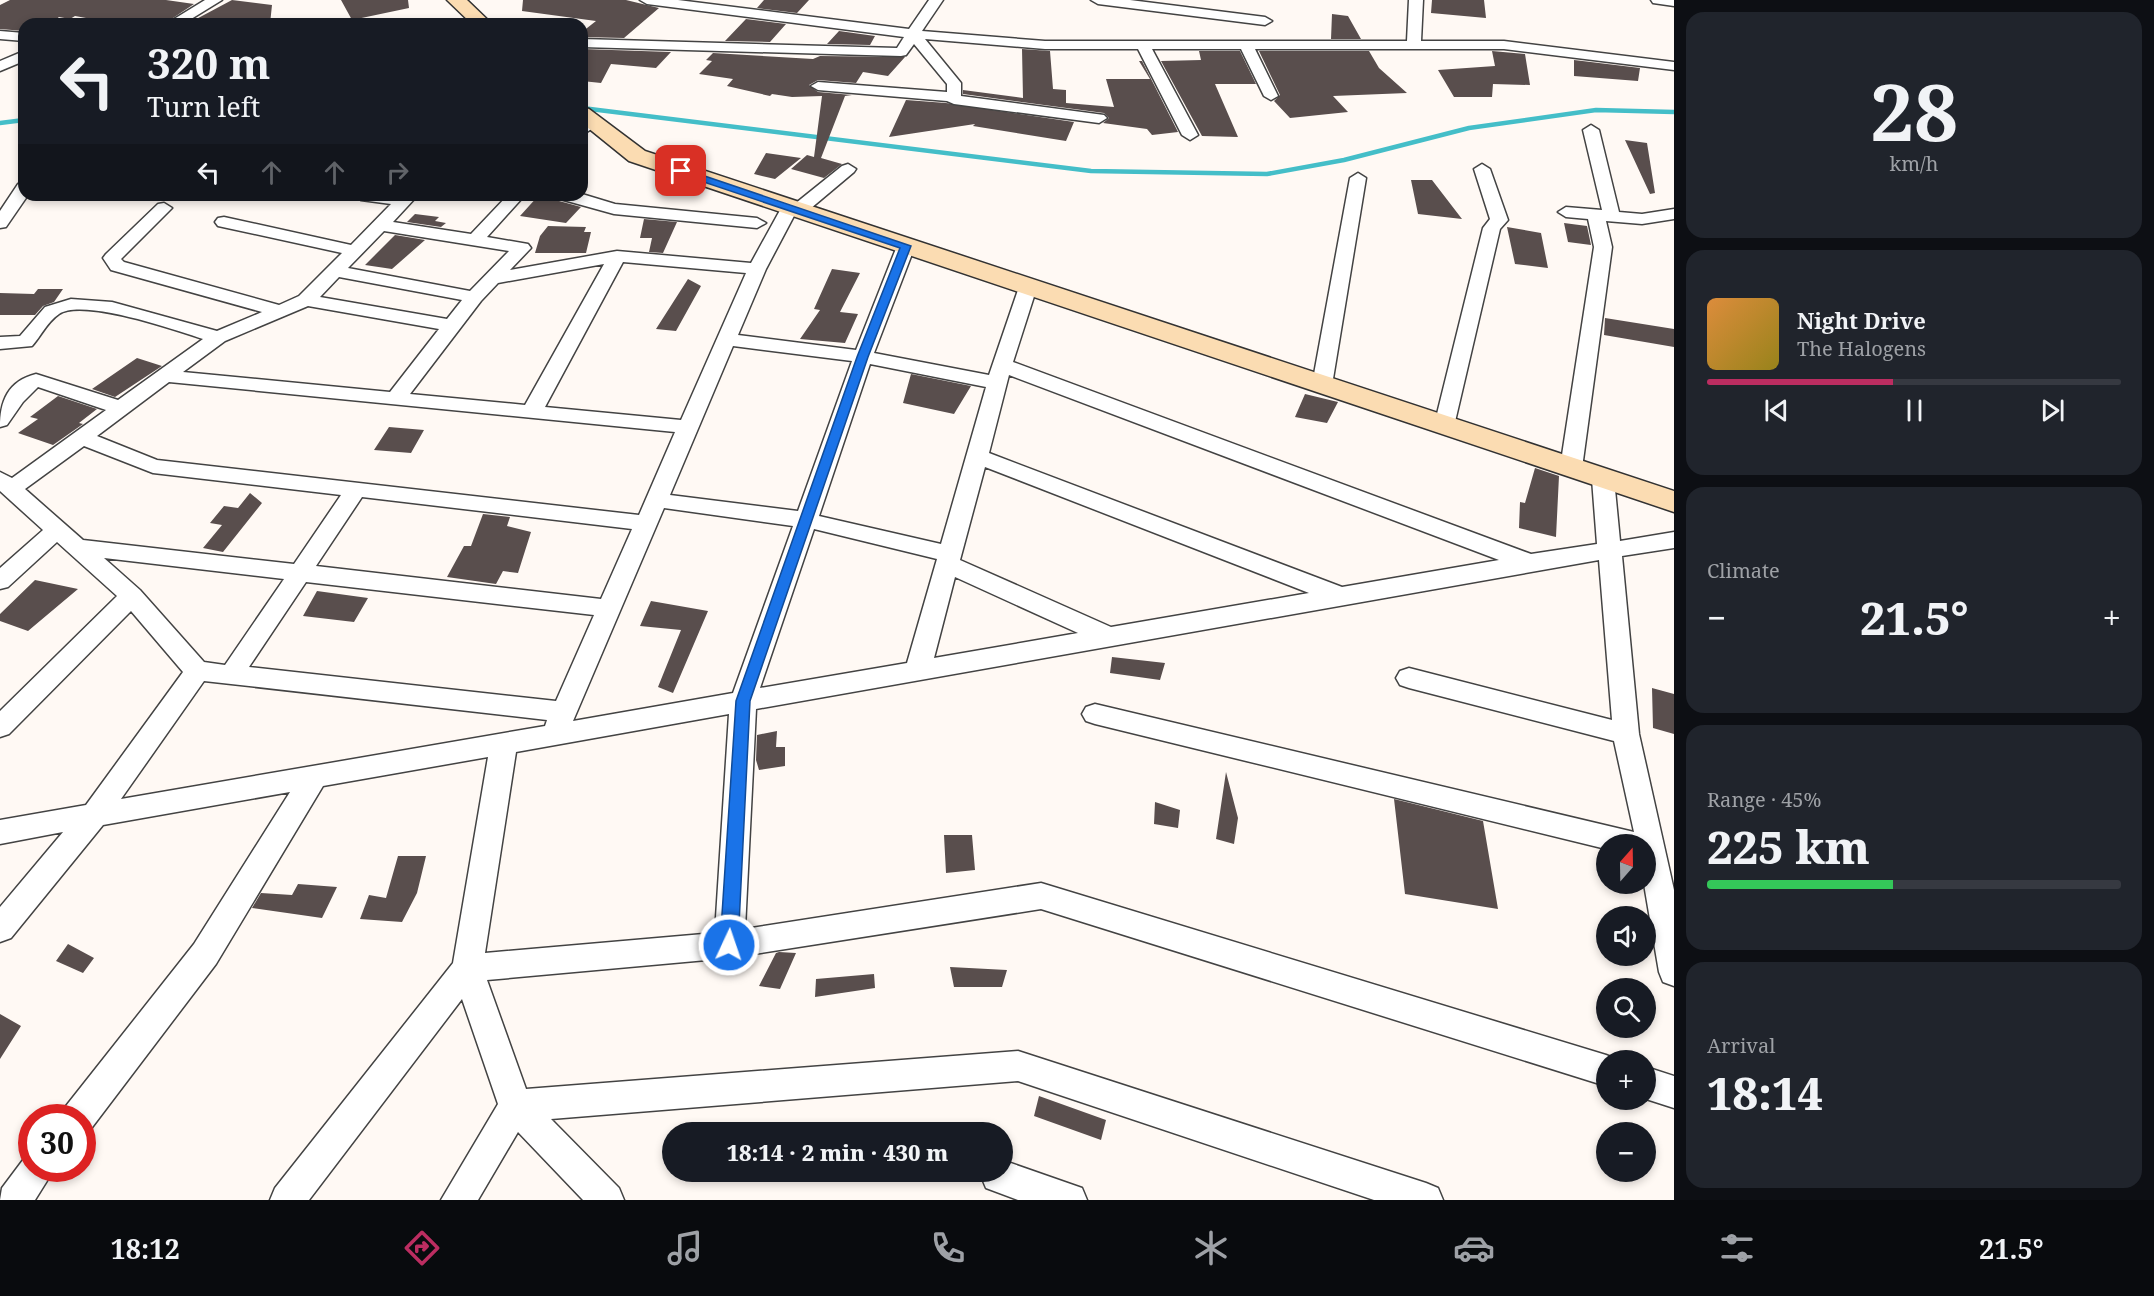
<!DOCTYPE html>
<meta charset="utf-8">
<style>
:root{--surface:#171b24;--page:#20242c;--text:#f1f3f6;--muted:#9ea1a6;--line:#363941;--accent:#bc2d61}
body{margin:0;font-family:"Noto Serif",serif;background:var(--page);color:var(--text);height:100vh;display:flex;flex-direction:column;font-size:22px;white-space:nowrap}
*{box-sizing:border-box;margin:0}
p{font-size:20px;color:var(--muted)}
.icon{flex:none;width:33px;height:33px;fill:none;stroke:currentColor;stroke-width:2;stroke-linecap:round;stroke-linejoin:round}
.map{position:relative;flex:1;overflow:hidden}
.details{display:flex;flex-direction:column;gap:12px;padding:12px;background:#0d0f14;width:480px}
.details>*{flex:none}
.top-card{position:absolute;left:18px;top:18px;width:570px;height:183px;border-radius:18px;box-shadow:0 3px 9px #0003;background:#171b24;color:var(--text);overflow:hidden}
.needle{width:39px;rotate:20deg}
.buttons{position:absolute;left:1596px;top:834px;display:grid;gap:12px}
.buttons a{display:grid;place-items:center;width:60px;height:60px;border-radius:50%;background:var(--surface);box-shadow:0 3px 9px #0003;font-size:30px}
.speed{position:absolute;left:18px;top:1104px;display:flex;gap:12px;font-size:30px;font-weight:700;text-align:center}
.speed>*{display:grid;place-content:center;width:78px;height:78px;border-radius:50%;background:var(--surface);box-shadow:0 3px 9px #0003;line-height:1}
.speed .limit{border:9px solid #d22;background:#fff;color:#111}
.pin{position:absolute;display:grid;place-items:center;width:51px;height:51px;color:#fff;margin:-26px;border-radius:12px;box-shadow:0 3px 9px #0006}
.me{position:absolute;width:66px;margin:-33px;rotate:3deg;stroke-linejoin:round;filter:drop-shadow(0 0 4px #0008)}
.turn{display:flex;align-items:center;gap:21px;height:126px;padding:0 30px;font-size:27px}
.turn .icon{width:78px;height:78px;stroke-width:2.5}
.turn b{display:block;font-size:42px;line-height:51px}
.lanes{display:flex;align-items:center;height:57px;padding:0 30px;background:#0003;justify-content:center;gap:30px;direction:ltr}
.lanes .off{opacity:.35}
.big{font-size:45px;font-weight:800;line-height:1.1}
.details .card{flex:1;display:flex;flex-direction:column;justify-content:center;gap:9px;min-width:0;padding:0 21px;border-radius:18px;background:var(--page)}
.details .dial{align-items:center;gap:0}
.dial b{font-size:78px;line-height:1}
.song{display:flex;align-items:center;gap:18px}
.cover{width:72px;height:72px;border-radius:9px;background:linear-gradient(135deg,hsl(30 70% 55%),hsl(50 70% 35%))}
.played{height:6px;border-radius:3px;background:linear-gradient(90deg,var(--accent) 45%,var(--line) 45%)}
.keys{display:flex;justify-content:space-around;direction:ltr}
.heat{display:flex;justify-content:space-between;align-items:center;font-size:33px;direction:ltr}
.charge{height:9px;border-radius:4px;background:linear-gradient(90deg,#34c759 45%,var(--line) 0)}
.trip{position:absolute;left:662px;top:1122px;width:351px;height:60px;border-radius:30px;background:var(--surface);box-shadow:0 3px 9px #0003;font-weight:800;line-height:60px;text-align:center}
.dock{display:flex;height:96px;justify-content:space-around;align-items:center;background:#090b0e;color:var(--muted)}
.dock .icon{width:42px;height:42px}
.dock .current{color:var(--accent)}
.dock b{font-size:27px;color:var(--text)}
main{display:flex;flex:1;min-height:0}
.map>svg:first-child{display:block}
</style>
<main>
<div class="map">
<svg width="1674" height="1200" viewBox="0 0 1674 1200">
<rect width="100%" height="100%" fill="#fff9f4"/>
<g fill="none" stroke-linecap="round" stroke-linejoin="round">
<path stroke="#44bec8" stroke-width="4.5" d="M 582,108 L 1091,171 L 1267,174 L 1344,160 L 1469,128 L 1596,110 L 1674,112
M 0,123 L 24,120"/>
</g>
<path fill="#594e4d" d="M 10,0 L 166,0 L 194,4 L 164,24 L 119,24 L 75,16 L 70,19 L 59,17 L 50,24 L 24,24 L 24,31 L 0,29 L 0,5 Z
M 232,0 L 272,5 L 270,24 L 187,24 Z
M 341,0 L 408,0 L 409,8 L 352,20 Z
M 523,0 L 626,0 L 659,8 L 624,38 L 582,37 L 582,32 L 596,21 L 522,11 Z
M 764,0 L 809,0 L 797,13 L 757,8 Z
M 1432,0 L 1484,0 L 1486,18 L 1431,13 Z
M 1332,14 L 1348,16 L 1361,39 L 1331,39 Z
M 746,19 L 786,24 L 770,42 L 725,41 Z
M 839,31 L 875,36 L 870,45 L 827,44 Z
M 582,49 L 671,52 L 656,68 L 611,64 L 601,83 L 582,81 Z
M 1022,49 L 1050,51 L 1053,89 L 1066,90 L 1066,103 L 1114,107 L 1106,79 L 1150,79 L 1139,61 L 1142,61 L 1178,132 L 1152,135 L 1147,129 L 1103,123 L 1109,118 L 1104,113 L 963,94 L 963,90 L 1023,98 Z
M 1199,51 L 1240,51 L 1256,84 L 1215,84 L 1238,137 L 1202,136 L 1161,61 L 1201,60 Z
M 1259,51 L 1369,51 L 1379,68 L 1407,93 L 1333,96 L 1348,112 L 1290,118 L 1274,101 L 1280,95 Z
M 1492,51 L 1525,54 L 1530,85 L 1493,84 L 1492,97 L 1454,97 L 1438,70 L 1495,66 Z
M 713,53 L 813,59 L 820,56 L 905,57 L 888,76 L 863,72 L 856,83 L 818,80 L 809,85 L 818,92 L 852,95 L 845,96 L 821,158 L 842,164 L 824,178 L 791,169 L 807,155 L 814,157 L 822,96 L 792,97 L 772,94 L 770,96 L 727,86 L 733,79 L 699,74 L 712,61 L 706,60 Z
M 1574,60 L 1640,68 L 1638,81 L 1574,76 Z
M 906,100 L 946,103 L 1074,122 L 1066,141 L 973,126 L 975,124 L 889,137 Z
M 1625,140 L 1647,143 L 1655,193 L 1650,194 Z
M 766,153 L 801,158 L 775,179 L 754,174 Z
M 1411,180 L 1432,180 L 1462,219 L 1418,214 Z
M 539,195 L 556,195 L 559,201 L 581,207 L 566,223 L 520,216 Z
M 415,214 L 439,217 L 435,221 L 446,223 L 441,227 L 407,222 Z
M 644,219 L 677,222 L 663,253 L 649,252 L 652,238 L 640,238 Z
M 1564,223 L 1587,226 L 1591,245 L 1568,242 Z
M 548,226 L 586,227 L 584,232 L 591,232 L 586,253 L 535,253 L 540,236 Z
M 1507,227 L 1541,233 L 1548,268 L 1515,264 Z
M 395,235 L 425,240 L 392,269 L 365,265 Z
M 832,269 L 860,273 L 840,312 L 858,314 L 845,343 L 800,339 L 820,310 L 814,309 Z
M 688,279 L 701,286 L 676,331 L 656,329 Z
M 38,289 L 63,289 L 54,302 L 43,306 L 35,315 L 0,315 L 0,293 L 34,294 Z
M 1605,318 L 1674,329 L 1674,347 L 1604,335 Z
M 137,358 L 162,366 L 115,397 L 92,389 Z
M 911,374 L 971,386 L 954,414 L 903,403 Z
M 1305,394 L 1338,402 L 1327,423 L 1295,417 Z
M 58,396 L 97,409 L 79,423 L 83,424 L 53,445 L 18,433 L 38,419 L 30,417 Z
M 389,427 L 424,430 L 411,453 L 374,450 Z
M 1535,468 L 1559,476 L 1556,537 L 1519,528 L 1520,502 L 1525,503 Z
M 250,493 L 262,503 L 223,552 L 203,548 L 222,525 L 210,523 L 224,506 L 238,508 Z
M 483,514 L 510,517 L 507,526 L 531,532 L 518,573 L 503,571 L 496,584 L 447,577 L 464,546 L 471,546 Z
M 35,580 L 78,589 L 28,631 L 0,621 L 0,614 Z
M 317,591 L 368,598 L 354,622 L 303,616 Z
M 651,601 L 708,611 L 673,693 L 658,687 L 681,630 L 640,626 Z
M 1112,657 L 1165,663 L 1160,680 L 1110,673 Z
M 1652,688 L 1674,694 L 1674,734 L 1653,728 Z
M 777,731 L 776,747 L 785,747 L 785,766 L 759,770 L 756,760 L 757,735 Z
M 1226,772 L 1238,818 L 1234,844 L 1216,839 Z
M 1394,799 L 1483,821 L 1498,909 L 1405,894 Z
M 1155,802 L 1180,810 L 1178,828 L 1154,824 Z
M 944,835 L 972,835 L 975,870 L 946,873 Z
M 398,856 L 426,856 L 417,893 L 402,922 L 360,919 L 369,895 L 386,898 Z
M 298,884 L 337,887 L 322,918 L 252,908 L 261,893 L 292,895 Z
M 68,944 L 94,958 L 83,973 L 56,961 Z
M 779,952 L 796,953 L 780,989 L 759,986 L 776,953 Z
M 950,967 L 1007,970 L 1002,987 L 954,987 Z
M 874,974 L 875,988 L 815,997 L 816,979 Z
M 0,1014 L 21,1026 L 0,1059 Z
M 1039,1096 L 1106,1120 L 1101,1140 L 1034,1116 Z"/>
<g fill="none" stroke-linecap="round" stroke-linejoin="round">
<g stroke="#434343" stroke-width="3">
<path id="street" d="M 205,0 L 222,0 L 183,24 L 166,24 Z
M 640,0 L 678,0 L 909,29 L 929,0 L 943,0 L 922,31 L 1045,41 L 1407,41 L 1409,0 L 1423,0 L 1421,41 L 1504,41 L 1674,62 L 1674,70 L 1504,49 L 1255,49 L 1278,96 L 1271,100 L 1264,96 L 1241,49 L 1152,49 L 1198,135 L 1190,140 L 1182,135 L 1138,49 L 1045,49 L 925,39 L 961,83 L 961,96 L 1104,115 L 1107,118 L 1099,123 L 954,104 L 947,101 L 818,90 L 811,86 L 818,82 L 947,92 L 947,84 L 914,44 L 906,55 L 901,56 L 582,47 L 582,39 L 897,48 L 904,37 L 647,4 Z
M 1091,0 L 1130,0 L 1265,17 L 1272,21 L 1265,25 L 1098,4 Z
M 1651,0 L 1674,0 L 1674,6 L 1653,3 Z
M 0,31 L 24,33 L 24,41 L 0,39 Z
M 24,51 L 24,61 L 0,71 L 0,61 Z
M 593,118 L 601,123 L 582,135 L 582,123 Z
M 1591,125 L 1599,130 L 1619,212 L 1642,214 L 1674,209 L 1674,219 L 1642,224 L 1606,221 L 1612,247 L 1582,468 L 1579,473 L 1563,473 L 1560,468 L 1594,247 L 1588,219 L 1566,217 L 1558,212 L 1566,207 L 1602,210 L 1583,130 Z
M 848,164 L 856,169 L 854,172 L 804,214 L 795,214 L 766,269 L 738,335 L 856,350 L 897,246 L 906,241 L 915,246 L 874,353 L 989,375 L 1019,287 L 1028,281 L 1037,287 L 1013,362 L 1531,554 L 1597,544 L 1592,479 L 1595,474 L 1611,474 L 1614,479 L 1620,541 L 1674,532 L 1674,548 L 1622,556 L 1639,734 L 1674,890 L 1674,986 L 1663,982 L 1659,972 L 1644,884 L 1646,844 L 1606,844 L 1606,849 L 1095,724 L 1086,721 L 1082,714 L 1086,707 L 1095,704 L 1634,832 L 1614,741 L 1409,688 L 1400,685 L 1396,678 L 1400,671 L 1409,668 L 1612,720 L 1599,560 L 756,709 L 745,929 L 1041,883 L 1606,1055 L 1618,1060 L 1606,1060 L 1606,1086 L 1041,909 L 729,958 L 487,980 L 526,1089 L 1018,1051 L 1426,1183 L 1438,1188 L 1443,1200 L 1374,1200 L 1018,1081 L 551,1119 L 619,1188 L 624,1200 L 583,1200 L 518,1132 L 478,1200 L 441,1200 L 498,1104 L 462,999 L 309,1200 L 270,1200 L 275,1188 L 453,963 L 488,757 L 323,786 L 216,964 L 90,1130 L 82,1133 L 82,1118 L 62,1118 L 66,1106 L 194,944 L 290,792 L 103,825 L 11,938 L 0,942 L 0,907 L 63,832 L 0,844 L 0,820 L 86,805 L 183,672 L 131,611 L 9,734 L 0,737 L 0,711 L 117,596 L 57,542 L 8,587 L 0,589 L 0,568 L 43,530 L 0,491 L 0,472 L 12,478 L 106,410 L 38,387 L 23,402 L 7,425 L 0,427 C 0,401 8,381 36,374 L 118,400 L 203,339 C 175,330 83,298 59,314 C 47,322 41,336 32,346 L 0,349 L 0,337 L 20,336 L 45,307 L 71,299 L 112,302 L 217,331 L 262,312 L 111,270 L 103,258 L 106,254 L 158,204 L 164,203 L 172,208 L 121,259 L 124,262 L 279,305 L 299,296 L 342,253 L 218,226 L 215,222 L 218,218 L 224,217 L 351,245 L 391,204 L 361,200 L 353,195 L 418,195 L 393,222 L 471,234 L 508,195 L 525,195 L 487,237 L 528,244 L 531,248 L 510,270 L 617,251 L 751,263 L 784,203 L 796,203 L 842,166 ZM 384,231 L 509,251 L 470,291 L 348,268 ZM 623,262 L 746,273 L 681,420 L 545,407 ZM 604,264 L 525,405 L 410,394 L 481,301 L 498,283 ZM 339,277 L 462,300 L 447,319 L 320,297 ZM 308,306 L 439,329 L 390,392 L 183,372 L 225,341 ZM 733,346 L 852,361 L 798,511 L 670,495 ZM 870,364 L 986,387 L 941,544 L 819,516 ZM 1009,375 L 1499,560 L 1342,587 L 989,453 ZM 169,382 L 675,432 L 639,515 L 157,460 L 97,436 ZM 84,446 L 153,473 L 341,495 L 294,564 L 83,540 L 25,489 ZM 985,467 L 1309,593 L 1111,627 L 960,560 ZM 362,497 L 632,529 L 601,599 L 316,566 ZM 664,508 L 793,526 L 733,693 L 573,721 ZM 814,529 L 937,559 L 907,663 L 760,688 ZM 104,558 L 284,579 L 225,665 L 204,662 L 140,590 ZM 955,577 L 1078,633 L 934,658 ZM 306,582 L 594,615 L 556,701 L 249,667 ZM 204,681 L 231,684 L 547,720 L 545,726 L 121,799 ZM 729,714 L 715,933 L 485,953 L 516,752 Z
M 1482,164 L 1490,169 L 1508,220 L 1500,229 L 1454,426 L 1451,431 L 1437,431 L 1434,426 L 1483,228 L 1490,219 L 1474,169 Z
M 1358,173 L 1366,178 L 1332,385 L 1329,389 L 1315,389 L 1312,385 L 1350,178 Z
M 24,183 L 24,195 L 28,195 L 6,227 L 0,228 L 0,211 L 18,184 Z
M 582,194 L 615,204 L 757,218 L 766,223 L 757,228 L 614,214 L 560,199 L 558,195 Z
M 1646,1067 L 1674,1076 L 1674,1108 L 1646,1099 Z
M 32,1154 L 32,1168 L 55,1168 L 35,1200 L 0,1200 L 2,1188 L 26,1156 Z
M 1002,1160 L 1082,1188 L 1087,1200 L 1018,1200 L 986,1188 L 981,1176 L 983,1172 L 1002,1172 Z"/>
</g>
<g stroke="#323232" stroke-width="3">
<path id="secondary" d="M 447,0 L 467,0 L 492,24 L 472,24 Z
M 582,107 L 589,109 L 645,151 L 1674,491 L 1674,512 L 629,161 L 582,123 Z"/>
</g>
<use href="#street" fill="#fff" fill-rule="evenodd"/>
<use href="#secondary" fill="#fbdcb2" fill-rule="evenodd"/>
</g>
<path fill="#1a73e8" stroke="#114b97" stroke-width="1.5" d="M 681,168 L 911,246 L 868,357 L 750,701 L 738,945 L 735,950 L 729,953 L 723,950 L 720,945 L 736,701 L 857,357 L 900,248 L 677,173 L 677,169 Z"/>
</svg>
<div class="buttons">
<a><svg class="needle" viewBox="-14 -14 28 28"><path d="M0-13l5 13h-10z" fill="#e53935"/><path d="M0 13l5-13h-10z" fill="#9ea1a6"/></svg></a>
<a><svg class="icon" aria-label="sound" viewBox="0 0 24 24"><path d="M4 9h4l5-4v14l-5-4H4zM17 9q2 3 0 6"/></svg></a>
<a><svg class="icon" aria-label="search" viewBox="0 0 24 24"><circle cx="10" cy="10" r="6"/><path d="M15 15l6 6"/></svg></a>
<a>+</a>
<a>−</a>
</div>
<div class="speed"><div class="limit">30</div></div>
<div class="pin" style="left:681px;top:171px;background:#d93025"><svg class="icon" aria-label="arrive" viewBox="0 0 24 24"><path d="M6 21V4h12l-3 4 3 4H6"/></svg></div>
<svg class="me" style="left:729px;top:945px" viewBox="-20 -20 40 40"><circle r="17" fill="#1a73e8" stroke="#fff" stroke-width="3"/><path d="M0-11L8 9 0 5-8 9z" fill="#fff"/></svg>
<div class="trip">18:14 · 2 min · 430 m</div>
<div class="top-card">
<div class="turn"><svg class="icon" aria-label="left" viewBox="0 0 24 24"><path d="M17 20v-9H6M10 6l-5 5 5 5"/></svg><div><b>320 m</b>Turn left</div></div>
<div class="lanes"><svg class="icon" aria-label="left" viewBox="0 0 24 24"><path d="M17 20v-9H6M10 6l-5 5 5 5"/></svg><svg class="icon off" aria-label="ahead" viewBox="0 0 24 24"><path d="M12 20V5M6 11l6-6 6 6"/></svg><svg class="icon off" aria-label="ahead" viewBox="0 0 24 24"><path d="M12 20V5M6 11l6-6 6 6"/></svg><svg class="icon off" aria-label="right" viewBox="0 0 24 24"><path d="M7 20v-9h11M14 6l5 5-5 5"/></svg></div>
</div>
</div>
<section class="details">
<div class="card dial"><b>28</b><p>km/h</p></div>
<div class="card">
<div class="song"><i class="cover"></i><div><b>Night Drive</b><p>The Halogens</p></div></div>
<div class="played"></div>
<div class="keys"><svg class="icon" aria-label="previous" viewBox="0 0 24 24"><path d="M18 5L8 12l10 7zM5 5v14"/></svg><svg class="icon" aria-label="pause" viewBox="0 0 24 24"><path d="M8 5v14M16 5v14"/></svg><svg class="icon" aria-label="next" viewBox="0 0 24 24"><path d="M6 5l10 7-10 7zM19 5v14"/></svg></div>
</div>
<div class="card"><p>Climate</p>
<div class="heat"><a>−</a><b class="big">21.5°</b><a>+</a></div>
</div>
<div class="card"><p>Range · 45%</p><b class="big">225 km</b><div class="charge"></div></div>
<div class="card"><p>Arrival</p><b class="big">18:14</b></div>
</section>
</main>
<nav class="dock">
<b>18:12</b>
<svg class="icon current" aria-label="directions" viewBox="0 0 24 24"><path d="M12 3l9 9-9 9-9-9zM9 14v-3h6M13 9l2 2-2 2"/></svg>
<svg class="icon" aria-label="music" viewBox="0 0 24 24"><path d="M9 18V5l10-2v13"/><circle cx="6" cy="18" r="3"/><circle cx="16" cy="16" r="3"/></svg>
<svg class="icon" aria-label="phone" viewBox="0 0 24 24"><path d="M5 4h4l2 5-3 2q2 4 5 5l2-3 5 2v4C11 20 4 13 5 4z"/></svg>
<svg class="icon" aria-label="climate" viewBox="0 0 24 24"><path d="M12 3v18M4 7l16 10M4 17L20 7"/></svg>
<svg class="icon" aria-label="car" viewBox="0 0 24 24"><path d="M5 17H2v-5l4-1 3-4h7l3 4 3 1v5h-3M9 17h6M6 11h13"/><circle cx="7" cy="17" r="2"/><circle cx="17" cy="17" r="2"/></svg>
<svg class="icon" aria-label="filters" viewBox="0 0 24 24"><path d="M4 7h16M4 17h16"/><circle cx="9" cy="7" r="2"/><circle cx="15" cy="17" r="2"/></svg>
<b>21.5°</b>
</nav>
